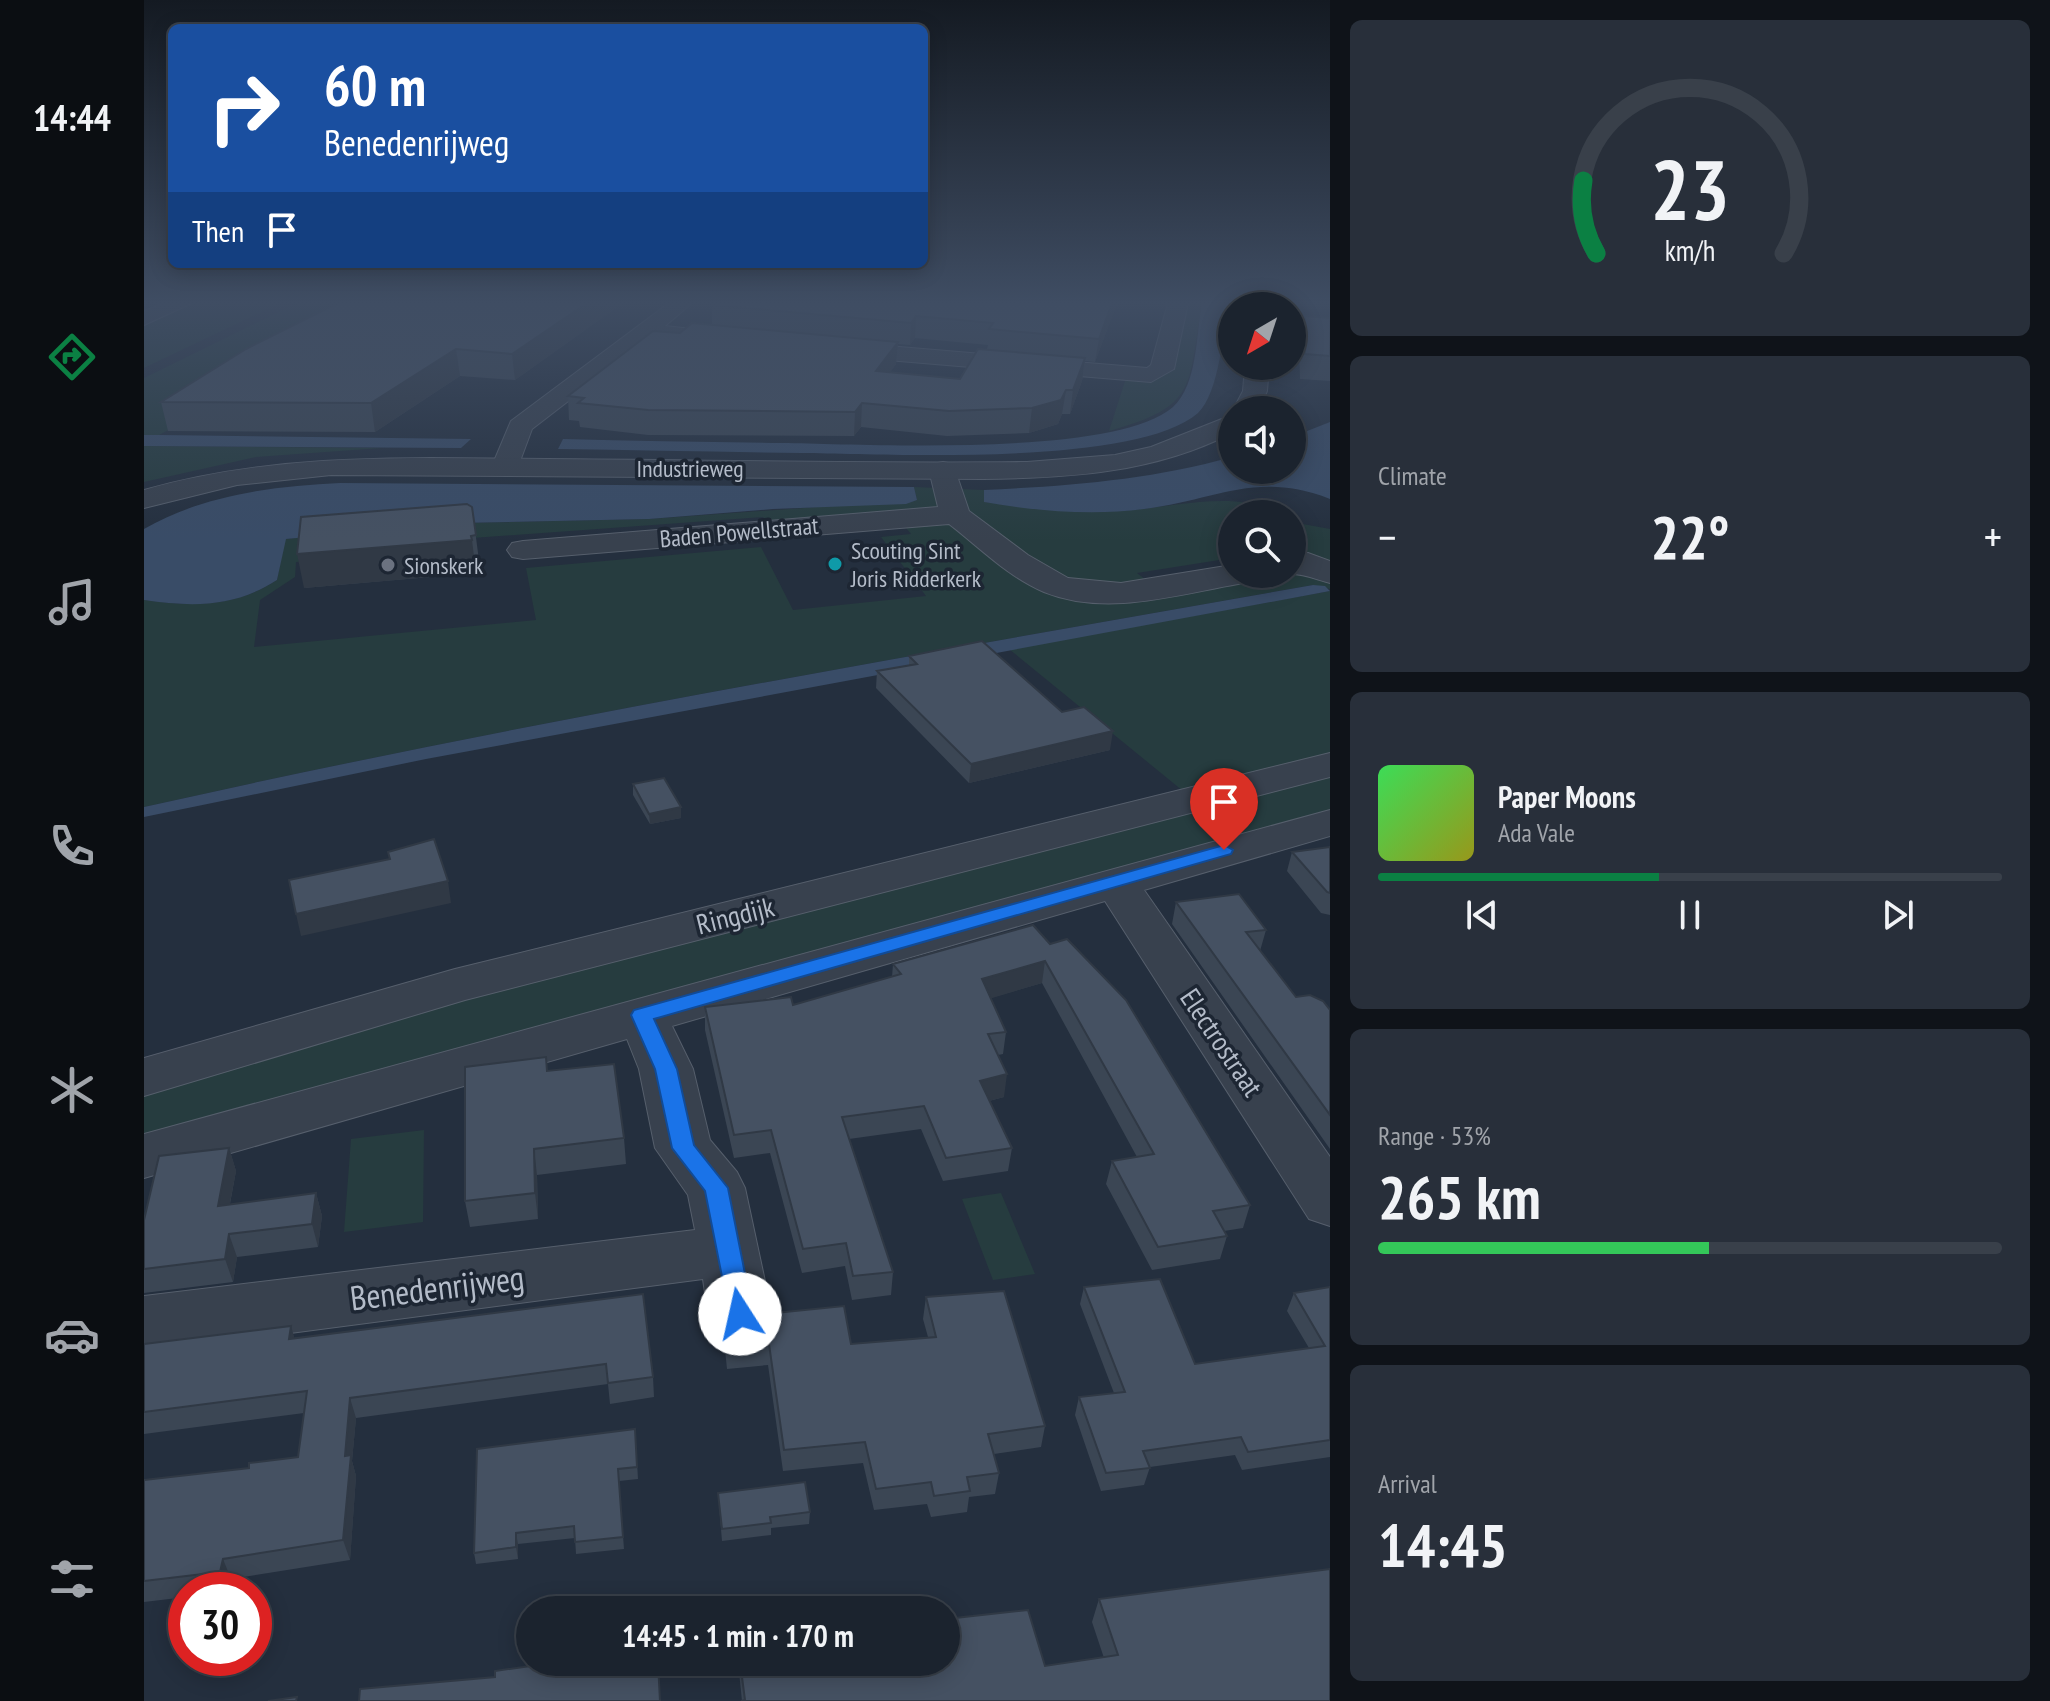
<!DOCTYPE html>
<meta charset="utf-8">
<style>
:root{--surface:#1b232e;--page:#282f3a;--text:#f1f3f6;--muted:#a0a4aa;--line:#39404a;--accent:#0b8043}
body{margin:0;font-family:"PT Sans Narrow",sans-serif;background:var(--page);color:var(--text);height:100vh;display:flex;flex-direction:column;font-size:30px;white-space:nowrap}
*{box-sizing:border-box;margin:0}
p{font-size:26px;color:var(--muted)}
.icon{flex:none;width:44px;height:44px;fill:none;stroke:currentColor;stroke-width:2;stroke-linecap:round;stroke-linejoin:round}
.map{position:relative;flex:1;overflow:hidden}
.sheet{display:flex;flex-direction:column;gap:20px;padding:20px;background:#0f1319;width:720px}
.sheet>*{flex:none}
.guide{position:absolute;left:24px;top:24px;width:760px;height:244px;border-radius:12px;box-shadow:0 4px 20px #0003,0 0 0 2px var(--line);background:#1a4fa0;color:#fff;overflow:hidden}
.needle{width:52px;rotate:219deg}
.tools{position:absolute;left:1074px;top:292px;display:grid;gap:16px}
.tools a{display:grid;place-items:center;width:88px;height:88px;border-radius:50%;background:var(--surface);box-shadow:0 4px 20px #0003,0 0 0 2px var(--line);font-size:40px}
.speed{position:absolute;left:24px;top:1572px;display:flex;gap:16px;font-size:40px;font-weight:700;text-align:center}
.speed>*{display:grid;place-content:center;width:104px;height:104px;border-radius:50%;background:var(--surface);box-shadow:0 4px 20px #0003,0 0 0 2px var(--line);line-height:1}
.speed .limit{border:12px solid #d22;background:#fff;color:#111}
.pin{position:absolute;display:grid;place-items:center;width:68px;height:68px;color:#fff;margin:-82px -34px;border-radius:50% 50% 50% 0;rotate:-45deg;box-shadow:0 0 8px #0007}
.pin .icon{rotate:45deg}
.me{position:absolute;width:88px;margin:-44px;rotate:350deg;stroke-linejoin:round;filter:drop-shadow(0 0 6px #0008)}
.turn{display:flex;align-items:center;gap:28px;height:168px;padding:0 24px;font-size:36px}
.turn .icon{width:104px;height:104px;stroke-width:2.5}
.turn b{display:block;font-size:56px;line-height:68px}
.then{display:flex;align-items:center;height:76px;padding:0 24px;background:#0003;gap:16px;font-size:30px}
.big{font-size:60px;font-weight:600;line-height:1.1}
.sheet .tile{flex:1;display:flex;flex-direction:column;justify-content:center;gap:12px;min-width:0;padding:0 28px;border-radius:12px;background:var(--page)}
.sheet .dial{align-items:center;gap:0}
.dial svg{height:208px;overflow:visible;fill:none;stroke:var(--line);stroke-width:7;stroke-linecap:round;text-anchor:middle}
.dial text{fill:var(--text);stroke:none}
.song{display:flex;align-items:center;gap:24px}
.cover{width:96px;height:96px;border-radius:12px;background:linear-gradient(135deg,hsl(130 70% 55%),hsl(60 70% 35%))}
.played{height:8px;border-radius:4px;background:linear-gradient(90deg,var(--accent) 45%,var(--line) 45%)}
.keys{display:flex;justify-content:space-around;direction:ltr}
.heat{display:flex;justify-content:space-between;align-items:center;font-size:44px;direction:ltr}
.charge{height:12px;border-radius:6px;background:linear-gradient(90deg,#34c759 53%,var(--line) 0)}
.trip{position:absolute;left:372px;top:1596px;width:444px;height:80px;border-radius:40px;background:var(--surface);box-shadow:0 4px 20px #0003,0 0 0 2px var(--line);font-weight:600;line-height:80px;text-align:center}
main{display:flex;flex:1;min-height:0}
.tabs{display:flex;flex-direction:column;width:144px;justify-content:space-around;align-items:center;background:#0b0e12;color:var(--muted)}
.tabs .icon{width:56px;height:56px}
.tabs .current{color:var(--accent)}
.tabs b{font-size:36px;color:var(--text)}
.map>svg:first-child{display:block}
</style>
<main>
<nav class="tabs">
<b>14:44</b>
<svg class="icon current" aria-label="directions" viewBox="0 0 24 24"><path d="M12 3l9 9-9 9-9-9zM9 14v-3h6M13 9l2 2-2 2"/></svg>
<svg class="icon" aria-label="music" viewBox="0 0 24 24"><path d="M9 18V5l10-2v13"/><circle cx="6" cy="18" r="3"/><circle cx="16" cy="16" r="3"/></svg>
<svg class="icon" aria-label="phone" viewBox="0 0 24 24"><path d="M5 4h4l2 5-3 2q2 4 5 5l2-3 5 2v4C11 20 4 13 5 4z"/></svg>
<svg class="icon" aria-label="climate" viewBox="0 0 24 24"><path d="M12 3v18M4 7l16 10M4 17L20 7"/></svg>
<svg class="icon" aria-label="car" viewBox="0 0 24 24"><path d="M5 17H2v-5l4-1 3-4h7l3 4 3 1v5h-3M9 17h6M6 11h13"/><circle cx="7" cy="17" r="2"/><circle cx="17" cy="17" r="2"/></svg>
<svg class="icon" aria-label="filters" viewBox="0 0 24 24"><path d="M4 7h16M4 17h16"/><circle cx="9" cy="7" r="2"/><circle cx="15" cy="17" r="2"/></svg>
</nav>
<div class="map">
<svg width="1186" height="1701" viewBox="0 0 1186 1701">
<rect width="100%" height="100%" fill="#242f3e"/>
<path fill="#263c3f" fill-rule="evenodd" d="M 45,303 L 136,303 L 0,368 L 0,323 Z
M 153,303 L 244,303 L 32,426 L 15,435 L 0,435 L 0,378 Z
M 1041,303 L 1058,303 C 1043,386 1056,406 965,431 L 982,378 L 1006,380 L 1021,374 Z
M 0,446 L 238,448 L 112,457 L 0,482 Z
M 770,487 L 840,490 L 841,502 C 883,508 926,512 969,511 C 1024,510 1087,487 1139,514 L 1088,514 L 1088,558 L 993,573 L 1002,580 L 1148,574 L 1148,522 L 1186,529 L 1186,589 L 1169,585 C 779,654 387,720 0,807 L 0,600 C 46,607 92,607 133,580 L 141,539 L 316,523 L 505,519 L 773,500 ZM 619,517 L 624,523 L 758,523 L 767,534 L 737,537 L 782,596 L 649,610 L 617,547 L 382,568 L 392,620 L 110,647 L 116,600 L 151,577 L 152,562 L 162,561 L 164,550 Z
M 1186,591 L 1186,757 L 1039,791 L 865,649 Z
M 1186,770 L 1186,810 L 1147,823 L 0,1145 L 0,1091 L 390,979 Z
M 280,1130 L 279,1222 L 200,1232 L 207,1139 Z
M 857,1193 L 891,1274 L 849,1280 L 818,1199 Z"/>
<path fill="#394c67" d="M 1058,303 L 1083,303 C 1080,331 1075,393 1054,413 C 992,467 743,454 658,453 C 577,452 496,450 414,449 L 419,439 C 492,441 565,442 638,443 C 719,444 970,458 1029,407 C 1054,384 1052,334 1058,303 Z
M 1186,422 L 1186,499 C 1111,470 1071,501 1000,509 C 947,516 892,511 840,502 L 840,490 C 924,486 1006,480 1088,457 L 1088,470 L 1148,470 L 1148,437 Z
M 0,435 L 15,435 L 327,439 L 317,448 L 0,446 Z
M 196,483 L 770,487 L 773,500 L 762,504 L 629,509 L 505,519 L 316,523 L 142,539 L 133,580 C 90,608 48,607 0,600 L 0,529 C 59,495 130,486 196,483 Z
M 1169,585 L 1181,586 L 1186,591 L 282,759 L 0,817 L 0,807 C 387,720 779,654 1169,585 Z"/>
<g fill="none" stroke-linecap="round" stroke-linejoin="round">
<g stroke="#565f6c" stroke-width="2">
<path id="minor" d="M 21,303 L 48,303 L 0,325 L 0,311 Z
M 525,303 L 548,303 L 521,326 L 575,332 L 578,337 L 575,342 L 506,338 L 388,429 L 372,472 L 352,472 L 348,466 L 367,421 Z
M 1024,303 L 1044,303 L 1030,369 L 1007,382 L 696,356 L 685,349 L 696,342 L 1003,368 L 1007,365 Z
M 1148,317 L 1186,320 L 1186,332 L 1148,329 Z
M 799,462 L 809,464 L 825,511 L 884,555 L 924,578 L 977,583 L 1088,565 L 1088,574 L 1110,574 L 1105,581 L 1094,584 C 1031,595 962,617 900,592 C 864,577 835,547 805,524 L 379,559 L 368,557 L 363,550 L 368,543 L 379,541 L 794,507 L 785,470 L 789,464 Z
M 1164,553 L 1186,561 L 1186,583 C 1171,579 1161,574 1146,574 L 1148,555 Z
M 1186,753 L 1186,777 L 321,1000 L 0,1096 L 0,1058 L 311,969 Z
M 1186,810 L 1186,836 L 1000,890 L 1186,1157 L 1186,1226 L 1165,1219 L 961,901 L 528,1026 L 549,1069 L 566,1140 L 593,1172 L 601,1188 L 628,1314 L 619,1333 L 596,1341 L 573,1333 L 564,1314 L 559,1279 L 0,1352 L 0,1296 L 551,1230 L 544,1195 L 511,1148 L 495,1069 L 483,1039 L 0,1178 L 0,1134 Z"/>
</g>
<g stroke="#565f6c" stroke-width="2">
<path id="tertiary" d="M 1108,303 L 1128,303 L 1128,306 L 1108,306 Z
M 1101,366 L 1125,366 L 1123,391 L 1115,410 L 1089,410 L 1099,391 Z
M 1088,415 L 1088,433 C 1010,473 925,478 839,479 L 187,475 L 93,485 L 0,508 L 0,490 C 133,452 266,458 403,459 C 563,460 723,464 883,462 L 971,455 L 1007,447 Z"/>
</g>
<use href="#minor" fill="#38414e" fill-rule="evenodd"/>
<use href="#tertiary" fill="#38414e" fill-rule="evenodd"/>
</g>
<path fill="#3b4654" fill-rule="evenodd" d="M 194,303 L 479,303 L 371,380 L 316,376 L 231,432 L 24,431 L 17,402 Z
M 571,303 L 973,303 L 951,362 L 941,361 L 938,381 L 926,414 L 918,414 L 914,424 L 885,433 L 803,436 L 717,427 L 710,436 L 504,435 L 436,427 L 435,421 L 425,420 L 424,396 L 536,333 L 568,325 L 568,305 ZM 771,338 L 844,345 L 843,349 L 816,379 L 746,372 L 752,364 L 754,344 L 766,345 Z
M 1161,316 L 1186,318 L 1186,381 L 1156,379 L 1155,340 Z
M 328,507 L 336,568 L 331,569 L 332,573 L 160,588 Z
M 765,656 L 966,750 L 825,783 L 732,688 L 733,671 L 765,666 Z
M 489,784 L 537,807 L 537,818 L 506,824 L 489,795 Z
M 1186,847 L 1186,915 L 1177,913 L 1143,871 L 1148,852 Z
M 1032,902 L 1122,930 L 1116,951 L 1152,997 L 1186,1010 L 1186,1149 L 1028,924 Z
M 889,925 L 1106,1205 L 1099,1228 L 1080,1231 L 1083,1236 L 1076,1259 L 1008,1270 L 962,1184 L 968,1161 L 993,1157 L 898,983 L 846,998 L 862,1032 L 859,1054 L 854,1055 L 860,1097 L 845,1101 L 868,1148 L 864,1171 L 799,1181 L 777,1129 L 705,1139 L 749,1272 L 747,1295 L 708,1300 L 701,1266 L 658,1273 L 626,1153 L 590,1158 L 561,1030 L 561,1007 L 649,1005 L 748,977 L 749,964 Z
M 403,1071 L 480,1138 L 482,1164 L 393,1175 L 394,1219 L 326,1227 L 321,1201 Z
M 85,1148 L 92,1171 L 86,1204 L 172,1193 L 178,1216 L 174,1247 L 93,1257 L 89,1282 L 0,1293 L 0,1220 Z
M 940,1287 L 1051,1364 L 1165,1348 L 1143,1311 L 1150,1293 L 1186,1287 L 1186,1457 L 1098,1470 L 1091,1455 L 1006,1467 L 1000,1485 L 957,1491 L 931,1415 L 935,1397 L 970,1393 L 936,1304 Z
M 499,1294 L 509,1377 L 510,1397 L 466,1404 L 464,1384 L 212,1418 L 208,1461 L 212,1476 L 206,1560 L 87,1579 L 85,1590 L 42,1590 L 42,1597 L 0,1602 L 0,1480 L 105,1468 L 154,1457 L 160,1413 L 0,1434 L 0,1344 L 147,1326 L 150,1338 Z
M 782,1297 L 901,1426 L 897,1447 L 850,1454 L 855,1473 L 851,1494 L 825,1497 L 823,1512 L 787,1517 L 783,1504 L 730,1510 L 719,1463 L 639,1471 L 624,1365 L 583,1369 L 580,1340 L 580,1318 L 707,1344 L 784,1337 L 779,1319 Z
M 491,1429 L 494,1479 L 475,1481 L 480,1549 L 432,1554 L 431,1538 L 374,1544 L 374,1559 L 332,1564 L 330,1553 Z
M 574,1493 L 666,1512 L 665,1524 L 627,1528 L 627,1535 L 578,1541 Z
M 955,1599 L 1186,1701 L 598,1701 L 594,1662 L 802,1662 L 901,1666 L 960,1658 L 948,1622 Z"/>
<path fill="#303945" d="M 443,303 L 479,303 L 371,380 L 368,354 Z
M 968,303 L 973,303 L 951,362 L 955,339 Z
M 772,316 L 771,338 L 766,345 L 767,323 Z
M 754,342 L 752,364 L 730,394 L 732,371 Z
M 312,349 L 316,376 L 231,432 L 227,403 Z
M 941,358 L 938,381 L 926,414 L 929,390 Z
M 922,390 L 918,414 L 914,424 L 885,433 L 888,408 Z
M 718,403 L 717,427 L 710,436 L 711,412 Z
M 328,540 L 332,573 L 160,588 L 153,554 Z
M 969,731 L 966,750 L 825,783 L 827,764 Z
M 537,807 L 537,818 L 506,824 L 505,814 Z
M 304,881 L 307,903 L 157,936 L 152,914 Z
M 901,961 L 898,983 L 835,1002 L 838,979 Z
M 863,1074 L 860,1097 L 833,1104 L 836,1081 Z
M 85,1148 L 92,1171 L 81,1229 L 74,1206 Z
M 390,1149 L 393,1175 L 394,1219 L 391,1193 Z
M 172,1193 L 178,1216 L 174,1247 L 168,1224 Z
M 85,1234 L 93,1257 L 89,1282 L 81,1259 Z
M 147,1326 L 153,1347 L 145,1339 Z
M 206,1398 L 212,1418 L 208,1461 L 212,1476 L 206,1560 L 199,1540 L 201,1456 Z
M 372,1533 L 374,1544 L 374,1559 L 372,1547 Z
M 79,1559 L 87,1579 L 85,1590 L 76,1572 Z"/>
<path fill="#455162" stroke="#303945" stroke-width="2" d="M 194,303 L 443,303 L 368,354 L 312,349 L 227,403 L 17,402 L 102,349 Z
M 571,303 L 968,303 L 955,339 L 845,329 L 849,323 L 772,316 L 767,323 L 568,305 Z
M 1161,316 L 1186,318 L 1186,356 L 1161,354 Z
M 548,323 L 754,342 L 732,371 L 816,379 L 834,349 L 941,358 L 929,390 L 922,390 L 917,400 L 888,408 L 805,411 L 718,403 L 711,412 L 504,410 L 434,403 L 440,398 L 424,396 L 509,331 L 536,333 Z
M 323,504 L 328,507 L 332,535 L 327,536 L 328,540 L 153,554 L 157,517 Z
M 838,641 L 918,712 L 940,707 L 969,731 L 827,764 L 733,671 L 773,664 L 765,656 Z
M 520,778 L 537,807 L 505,814 L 489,784 Z
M 290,839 L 304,881 L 152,914 L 145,880 L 246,859 L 244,852 Z
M 1186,847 L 1186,893 L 1183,892 L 1148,852 Z
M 1095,894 L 1122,930 L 1102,932 L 1152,997 L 1166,995 L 1179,1001 L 1186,1010 L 1186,1115 L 1032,902 Z
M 889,925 L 906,944 L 923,939 L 982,1000 L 1106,1205 L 1069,1211 L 1083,1236 L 1014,1247 L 968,1161 L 1010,1154 L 901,961 L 838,979 L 862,1032 L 844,1034 L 863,1074 L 836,1081 L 868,1148 L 802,1158 L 780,1106 L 698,1117 L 749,1272 L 709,1276 L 702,1243 L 659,1249 L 627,1130 L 590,1135 L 561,1007 L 647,997 L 649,1005 L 757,974 L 749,964 Z
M 402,1057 L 403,1071 L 470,1064 L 480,1138 L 390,1149 L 391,1193 L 321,1201 L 321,1067 Z
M 85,1148 L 74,1206 L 172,1193 L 168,1224 L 85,1234 L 81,1259 L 0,1269 L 0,1220 L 15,1156 Z
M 1016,1279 L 1051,1364 L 1181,1346 L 1150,1293 L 1186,1287 L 1186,1440 L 1104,1452 L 1097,1437 L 999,1451 L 1006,1468 L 962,1473 L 935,1397 L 981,1392 L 940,1287 Z
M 860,1291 L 901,1426 L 844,1434 L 855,1473 L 823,1477 L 826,1491 L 790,1496 L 787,1482 L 732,1489 L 721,1442 L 640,1450 L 625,1344 L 583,1348 L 580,1318 L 597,1322 L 621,1314 L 700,1306 L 707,1344 L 792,1337 L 782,1297 Z
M 499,1294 L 509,1377 L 464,1383 L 462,1364 L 206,1398 L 201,1456 L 207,1455 L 199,1540 L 79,1559 L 76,1572 L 0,1581 L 0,1480 L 105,1468 L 105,1463 L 154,1457 L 163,1391 L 0,1412 L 0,1344 L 147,1326 L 145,1339 Z
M 491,1429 L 493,1467 L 474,1469 L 479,1537 L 431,1542 L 430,1526 L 372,1533 L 372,1547 L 330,1553 L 333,1449 Z
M 661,1482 L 666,1512 L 626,1517 L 627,1523 L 578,1529 L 574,1493 Z
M 1186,1569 L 1186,1701 L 597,1701 L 601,1700 L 596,1662 L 802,1662 L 802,1619 L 884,1610 L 901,1666 L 974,1655 L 955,1599 Z
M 775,1602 L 777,1610 L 705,1610 Z
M 509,1607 L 510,1610 L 487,1610 Z
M 414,1662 L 514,1662 L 516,1701 L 215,1701 L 216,1689 L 351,1677 L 351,1671 Z
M 153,1697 L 152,1701 L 124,1701 Z"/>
<linearGradient id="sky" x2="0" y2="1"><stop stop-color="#141a22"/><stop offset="0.56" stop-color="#3f4d63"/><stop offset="1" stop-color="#3f4d63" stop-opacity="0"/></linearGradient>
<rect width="1186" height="541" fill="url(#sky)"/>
<path fill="#1a73e8" stroke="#114b97" stroke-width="2" d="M 1080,845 L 1089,850 L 1087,854 L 510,1019 L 533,1069 L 550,1145 L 584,1188 L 609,1314 L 605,1322 L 596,1325 L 587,1322 L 561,1191 L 528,1148 L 511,1069 L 487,1015 L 490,1010 Z"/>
<circle fill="#0f9aa8" stroke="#1d2633" stroke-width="3" cx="691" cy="564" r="8"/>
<circle fill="#6b7280" stroke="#1d2633" stroke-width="3" cx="244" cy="565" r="8"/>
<g text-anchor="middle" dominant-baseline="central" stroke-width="7" stroke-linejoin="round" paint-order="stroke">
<g font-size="24" fill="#b4bcc9" stroke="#1d2633">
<text x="546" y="468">Industrieweg</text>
<text transform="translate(595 532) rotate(-5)">Baden Powellstraat</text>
</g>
<g font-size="24" fill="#b4bcc9" stroke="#1d2633" text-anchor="start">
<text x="707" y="550">Scouting Sint<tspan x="707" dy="28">Joris Ridderkerk</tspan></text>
<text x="260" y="565">Sionskerk</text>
</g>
<g font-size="28" fill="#b4bcc9" stroke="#1d2633">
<text transform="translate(591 915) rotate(-14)">Ringdijk</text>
<text transform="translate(1078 1042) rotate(56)">Electrostraat</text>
</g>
<g font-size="34" fill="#b4bcc9" stroke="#1d2633">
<text transform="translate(293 1287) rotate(-7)">Benedenrijweg</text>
</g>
</g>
</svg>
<div class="tools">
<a><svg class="needle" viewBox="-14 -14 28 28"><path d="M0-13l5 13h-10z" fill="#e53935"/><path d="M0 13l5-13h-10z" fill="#a0a4aa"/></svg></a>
<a><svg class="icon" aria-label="sound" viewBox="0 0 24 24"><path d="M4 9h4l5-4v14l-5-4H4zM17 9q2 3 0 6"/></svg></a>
<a><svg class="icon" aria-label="search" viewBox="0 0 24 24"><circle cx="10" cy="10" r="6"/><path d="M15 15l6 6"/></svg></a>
</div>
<div class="speed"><div class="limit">30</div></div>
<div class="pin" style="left:1080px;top:850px;background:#d93025"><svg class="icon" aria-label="arrive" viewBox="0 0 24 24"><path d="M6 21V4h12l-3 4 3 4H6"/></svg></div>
<svg class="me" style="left:596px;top:1314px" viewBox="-20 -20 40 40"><circle r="19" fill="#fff"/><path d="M0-13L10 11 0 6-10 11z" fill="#1a73e8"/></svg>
<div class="trip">14:45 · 1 min · 170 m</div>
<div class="guide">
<div class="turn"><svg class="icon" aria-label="right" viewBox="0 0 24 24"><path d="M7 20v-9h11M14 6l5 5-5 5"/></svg><div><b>60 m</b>Benedenrijweg</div></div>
<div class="then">Then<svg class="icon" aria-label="arrive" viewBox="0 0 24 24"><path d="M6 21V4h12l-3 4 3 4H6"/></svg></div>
</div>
</div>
<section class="sheet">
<div class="tile dial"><svg viewBox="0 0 100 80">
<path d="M14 69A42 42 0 1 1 86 69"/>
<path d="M14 69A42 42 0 0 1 9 41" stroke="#0b8043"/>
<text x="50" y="56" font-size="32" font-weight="700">23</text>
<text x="50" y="72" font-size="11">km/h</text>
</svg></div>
<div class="tile"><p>Climate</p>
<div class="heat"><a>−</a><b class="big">22°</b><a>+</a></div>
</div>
<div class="tile">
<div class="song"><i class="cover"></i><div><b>Paper Moons</b><p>Ada Vale</p></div></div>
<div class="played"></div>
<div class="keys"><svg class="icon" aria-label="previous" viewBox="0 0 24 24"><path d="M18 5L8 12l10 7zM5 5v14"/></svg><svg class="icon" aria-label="pause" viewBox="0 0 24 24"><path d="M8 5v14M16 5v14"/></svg><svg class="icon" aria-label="next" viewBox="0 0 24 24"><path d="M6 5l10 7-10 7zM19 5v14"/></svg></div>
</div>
<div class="tile"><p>Range · 53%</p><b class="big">265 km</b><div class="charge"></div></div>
<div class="tile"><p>Arrival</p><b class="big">14:45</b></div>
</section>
</main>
